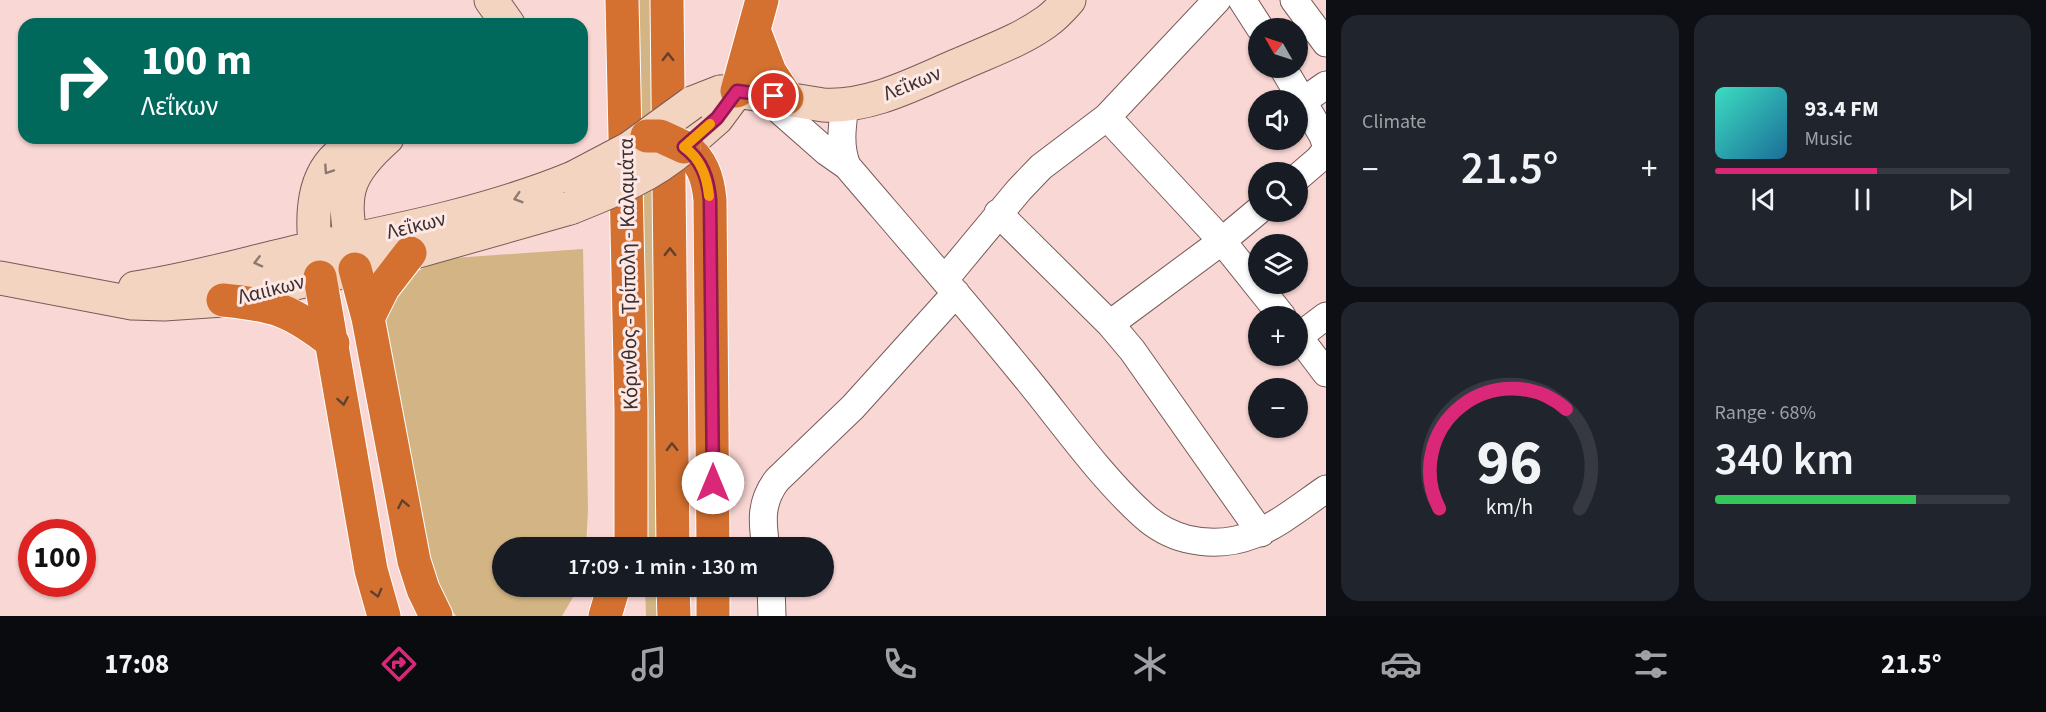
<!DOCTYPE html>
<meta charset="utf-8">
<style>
:root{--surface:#171b24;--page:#20242c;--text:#f1f3f6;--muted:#9ea1a6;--line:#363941;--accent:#db2777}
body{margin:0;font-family:"Source Sans 3",sans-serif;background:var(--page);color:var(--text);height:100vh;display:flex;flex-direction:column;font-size:22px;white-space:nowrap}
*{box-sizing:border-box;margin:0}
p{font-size:20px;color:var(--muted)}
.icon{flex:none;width:33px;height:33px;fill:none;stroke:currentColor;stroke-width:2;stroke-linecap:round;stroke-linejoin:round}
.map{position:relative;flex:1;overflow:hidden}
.drawer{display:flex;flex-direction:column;gap:15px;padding:15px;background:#0d0f14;width:720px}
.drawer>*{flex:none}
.top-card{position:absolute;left:18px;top:18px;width:570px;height:126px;border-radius:18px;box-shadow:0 2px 4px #0004;background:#00695c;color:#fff;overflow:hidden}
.needle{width:39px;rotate:309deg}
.tools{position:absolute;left:1248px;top:18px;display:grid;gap:12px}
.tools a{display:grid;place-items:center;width:60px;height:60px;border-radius:50%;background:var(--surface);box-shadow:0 2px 4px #0004;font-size:30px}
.speed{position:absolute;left:18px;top:519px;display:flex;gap:12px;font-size:30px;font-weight:700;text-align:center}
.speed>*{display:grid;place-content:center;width:78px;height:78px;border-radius:50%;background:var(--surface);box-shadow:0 2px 4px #0004;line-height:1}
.speed .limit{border:9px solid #d22;background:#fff;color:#111}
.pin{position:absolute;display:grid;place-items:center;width:51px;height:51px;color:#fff;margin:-26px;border:3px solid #fff;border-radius:50%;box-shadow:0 2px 6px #0007}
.me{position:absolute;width:66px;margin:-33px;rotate:0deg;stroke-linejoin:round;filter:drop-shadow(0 0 4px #0008)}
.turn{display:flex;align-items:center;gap:21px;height:126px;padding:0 24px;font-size:27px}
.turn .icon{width:78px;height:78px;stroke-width:2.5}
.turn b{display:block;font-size:42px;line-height:51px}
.big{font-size:45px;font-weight:600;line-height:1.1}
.drawer .tile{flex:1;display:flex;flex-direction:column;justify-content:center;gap:9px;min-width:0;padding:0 21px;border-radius:18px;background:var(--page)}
.drawer .dial{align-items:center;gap:0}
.dial svg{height:156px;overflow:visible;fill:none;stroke:var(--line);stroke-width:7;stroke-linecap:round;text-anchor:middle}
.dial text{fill:var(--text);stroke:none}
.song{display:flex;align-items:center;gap:18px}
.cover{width:72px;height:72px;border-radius:9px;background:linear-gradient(135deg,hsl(170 70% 55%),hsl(200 70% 35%))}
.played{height:6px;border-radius:3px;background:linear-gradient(90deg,var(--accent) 55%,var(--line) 55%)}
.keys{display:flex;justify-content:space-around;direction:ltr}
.heat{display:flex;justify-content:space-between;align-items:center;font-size:33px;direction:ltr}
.charge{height:9px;border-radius:4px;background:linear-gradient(90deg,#34c759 68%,var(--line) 0)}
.drawer .tiles{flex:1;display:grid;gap:15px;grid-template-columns:repeat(2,1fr)}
.trip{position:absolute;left:492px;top:537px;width:342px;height:60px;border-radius:30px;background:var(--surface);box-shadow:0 2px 4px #0004;font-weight:600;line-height:60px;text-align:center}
.dock{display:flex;height:96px;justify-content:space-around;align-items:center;background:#090b0e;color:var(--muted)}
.dock .icon{width:42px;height:42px}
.dock .current{color:var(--accent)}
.dock b{font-size:27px;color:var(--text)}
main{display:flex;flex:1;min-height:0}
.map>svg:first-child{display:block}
</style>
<main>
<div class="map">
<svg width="1326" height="616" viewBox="0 0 1326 616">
<rect width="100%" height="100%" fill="#f9d7d4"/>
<path fill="#d3b484" d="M 639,0 L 650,0 L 656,548 L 645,547 Z
M 583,249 L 588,510 L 586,547 L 502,548 L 502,586 L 579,587 L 562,616 L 456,616 L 432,580 L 384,318 L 410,276 L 439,259 Z
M 645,587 L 657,587 L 657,616 L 646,616 Z"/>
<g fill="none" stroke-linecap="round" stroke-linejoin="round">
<g stroke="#785a58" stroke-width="29">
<path id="street" d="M 1242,0 L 1260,28
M 1294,0 L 1326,43
M 1283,68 L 1323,136 L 1326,145
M 761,94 L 827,152 L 847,166 C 906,235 966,304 1023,374 C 1061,420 1099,475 1143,515 C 1155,526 1171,535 1187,539 C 1246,553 1280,521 1326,489
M 1303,101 L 1326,85
M 845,105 C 842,127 839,146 847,166
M 1107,117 L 1222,241 L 1282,316
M 1298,177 L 1319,159 L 1326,150
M 998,213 L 1110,324 L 1132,350 L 1261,533
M 945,279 L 1019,190 L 1041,167 L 1107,117 L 1217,0
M 1110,324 L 1222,241 L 1258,211
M 1298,336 L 1326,373
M 1298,337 L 1326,316
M 766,548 C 762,522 760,502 777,480 L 853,407 L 956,293
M 771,586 L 772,616"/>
</g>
<g stroke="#785a58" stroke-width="35">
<path id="secondary" d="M 491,0 L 508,24
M 692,103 L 720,92 L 737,91 L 823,105 C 872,108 919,81 963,63 C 990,51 1021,40 1046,22 C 1055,16 1062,8 1069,0
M 684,147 L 717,118 L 737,91
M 354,264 C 346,202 335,184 387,138
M 319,269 C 308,214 309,154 374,138
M 0,278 L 132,303 L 164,304 L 223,300 L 355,269 L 570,208
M 135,288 C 196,279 254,261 313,248 C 400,230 490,212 573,178"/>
</g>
<g stroke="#fff" stroke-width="35">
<path id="highway" d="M 622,0 L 631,410 L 631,548
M 667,0 L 673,548
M 754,30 L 770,72 L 787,98
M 737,91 L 762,0
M 684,147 C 702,160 708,178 710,200 L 713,548
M 355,269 L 368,318 L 414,561 L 423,589 L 436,616
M 320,277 L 371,570 L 384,616
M 223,300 C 275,305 291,310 333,343
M 368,318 L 383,288 L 410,253
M 673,586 L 674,616
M 713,586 L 713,616
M 605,616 L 614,586"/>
</g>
<use href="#street" stroke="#fff" stroke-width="27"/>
<use href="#secondary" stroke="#f2d4c1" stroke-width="33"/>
<use href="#highway" stroke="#d47130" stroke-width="33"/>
<g stroke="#785a58" stroke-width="35" stroke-linecap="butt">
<path id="secondary-bridge" d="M 573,178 L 630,148 L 692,103
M 570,208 C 610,192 651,176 684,147"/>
</g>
<g stroke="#fff" stroke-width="35" stroke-linecap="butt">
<path id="highway-bridge" d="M 647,136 L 660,136 L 684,147"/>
</g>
<use href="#secondary-bridge" stroke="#f2d4c1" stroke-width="33"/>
<use href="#highway-bridge" stroke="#d47130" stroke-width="33"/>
</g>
<defs><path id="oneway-chevron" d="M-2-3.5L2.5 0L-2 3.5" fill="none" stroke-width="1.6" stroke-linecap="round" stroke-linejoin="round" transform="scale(1.5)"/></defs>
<g stroke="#62402e">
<use href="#oneway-chevron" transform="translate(668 57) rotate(-91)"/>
<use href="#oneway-chevron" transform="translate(670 252) rotate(-91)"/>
<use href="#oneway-chevron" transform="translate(343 401) rotate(80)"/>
<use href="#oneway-chevron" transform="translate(672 447) rotate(-91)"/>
<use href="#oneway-chevron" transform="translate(403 504) rotate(-101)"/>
<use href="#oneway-chevron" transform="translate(377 593) rotate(75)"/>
</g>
<g stroke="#8e7970">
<use href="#oneway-chevron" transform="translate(328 170) rotate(124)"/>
<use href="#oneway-chevron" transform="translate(518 198) rotate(163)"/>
<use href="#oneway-chevron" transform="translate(258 262) rotate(166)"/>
</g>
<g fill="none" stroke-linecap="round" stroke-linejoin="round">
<g stroke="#8e194d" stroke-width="15">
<path id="route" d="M 713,483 L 710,200 C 708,178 702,160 684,147 L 717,118 L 737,91 L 774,96"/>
</g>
<use href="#route" stroke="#db2777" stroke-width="10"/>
<path stroke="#f59e0b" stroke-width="10" d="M 709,196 C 707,176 701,159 684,147 L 710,124"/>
</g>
<g text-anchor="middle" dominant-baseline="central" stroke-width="6" stroke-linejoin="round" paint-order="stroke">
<g font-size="21" fill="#3c2f2e" stroke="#fde8e6">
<text transform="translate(912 83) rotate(-22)">Λεΐκων</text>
<text transform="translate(416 225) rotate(-14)">Λεΐκων</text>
<text transform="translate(628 274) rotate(-91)">Κόρινθος - Τρίπολη - Καλαμάτα</text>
<text transform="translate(271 289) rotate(-14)">Λαιίκων</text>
</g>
</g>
</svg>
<div class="tools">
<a><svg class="needle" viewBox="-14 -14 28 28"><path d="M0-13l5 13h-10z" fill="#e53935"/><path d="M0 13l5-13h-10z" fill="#9ea1a6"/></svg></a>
<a><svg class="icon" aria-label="sound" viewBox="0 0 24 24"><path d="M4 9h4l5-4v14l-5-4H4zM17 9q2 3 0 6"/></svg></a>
<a><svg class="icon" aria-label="search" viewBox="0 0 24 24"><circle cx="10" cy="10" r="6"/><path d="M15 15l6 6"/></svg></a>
<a><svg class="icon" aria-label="layers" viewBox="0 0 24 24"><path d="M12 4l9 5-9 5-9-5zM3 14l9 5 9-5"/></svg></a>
<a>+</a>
<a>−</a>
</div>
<div class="speed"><div class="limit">100</div></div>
<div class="pin" style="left:774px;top:96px;background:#d93025"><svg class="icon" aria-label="arrive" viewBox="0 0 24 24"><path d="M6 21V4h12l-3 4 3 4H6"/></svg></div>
<svg class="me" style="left:713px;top:483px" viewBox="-20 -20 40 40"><circle r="19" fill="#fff"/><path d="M0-13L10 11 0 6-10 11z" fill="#db2777"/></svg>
<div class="trip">17:09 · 1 min · 130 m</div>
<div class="top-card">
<div class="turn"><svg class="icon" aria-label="right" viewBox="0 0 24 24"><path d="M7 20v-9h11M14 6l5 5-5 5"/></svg><div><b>100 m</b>Λεΐκων</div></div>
</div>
</div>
<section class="drawer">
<div class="tiles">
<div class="tile"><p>Climate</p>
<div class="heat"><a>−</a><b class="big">21.5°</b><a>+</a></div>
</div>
<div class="tile">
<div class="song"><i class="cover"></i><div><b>93.4 FM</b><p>Music</p></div></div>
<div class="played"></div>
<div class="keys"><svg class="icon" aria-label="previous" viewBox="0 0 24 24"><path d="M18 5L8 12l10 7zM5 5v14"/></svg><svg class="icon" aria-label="pause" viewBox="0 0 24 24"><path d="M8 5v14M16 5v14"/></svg><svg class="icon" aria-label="next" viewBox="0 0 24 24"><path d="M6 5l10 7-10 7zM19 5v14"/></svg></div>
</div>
<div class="tile dial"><svg viewBox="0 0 100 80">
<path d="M14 69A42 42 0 1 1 86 69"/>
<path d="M14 69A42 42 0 0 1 79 18" stroke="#db2777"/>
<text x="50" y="56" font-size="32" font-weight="700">96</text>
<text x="50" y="72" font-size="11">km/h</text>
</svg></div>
<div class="tile"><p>Range · 68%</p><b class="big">340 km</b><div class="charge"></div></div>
</div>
</section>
</main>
<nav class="dock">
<b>17:08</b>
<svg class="icon current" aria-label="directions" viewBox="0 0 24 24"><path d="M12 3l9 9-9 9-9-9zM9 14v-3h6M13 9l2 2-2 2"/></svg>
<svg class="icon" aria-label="music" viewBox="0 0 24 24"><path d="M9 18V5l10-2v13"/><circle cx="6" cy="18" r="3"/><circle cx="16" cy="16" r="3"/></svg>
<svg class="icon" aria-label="phone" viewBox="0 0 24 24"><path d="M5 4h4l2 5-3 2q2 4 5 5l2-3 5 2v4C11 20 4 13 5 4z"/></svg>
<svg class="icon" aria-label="climate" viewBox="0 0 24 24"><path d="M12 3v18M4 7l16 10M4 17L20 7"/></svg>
<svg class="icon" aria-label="car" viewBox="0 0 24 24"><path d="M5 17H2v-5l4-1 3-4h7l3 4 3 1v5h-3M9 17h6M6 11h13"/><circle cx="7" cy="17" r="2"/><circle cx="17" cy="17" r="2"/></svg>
<svg class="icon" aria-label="filters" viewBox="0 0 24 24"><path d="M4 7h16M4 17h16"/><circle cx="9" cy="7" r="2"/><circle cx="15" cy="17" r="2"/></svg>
<b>21.5°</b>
</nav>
